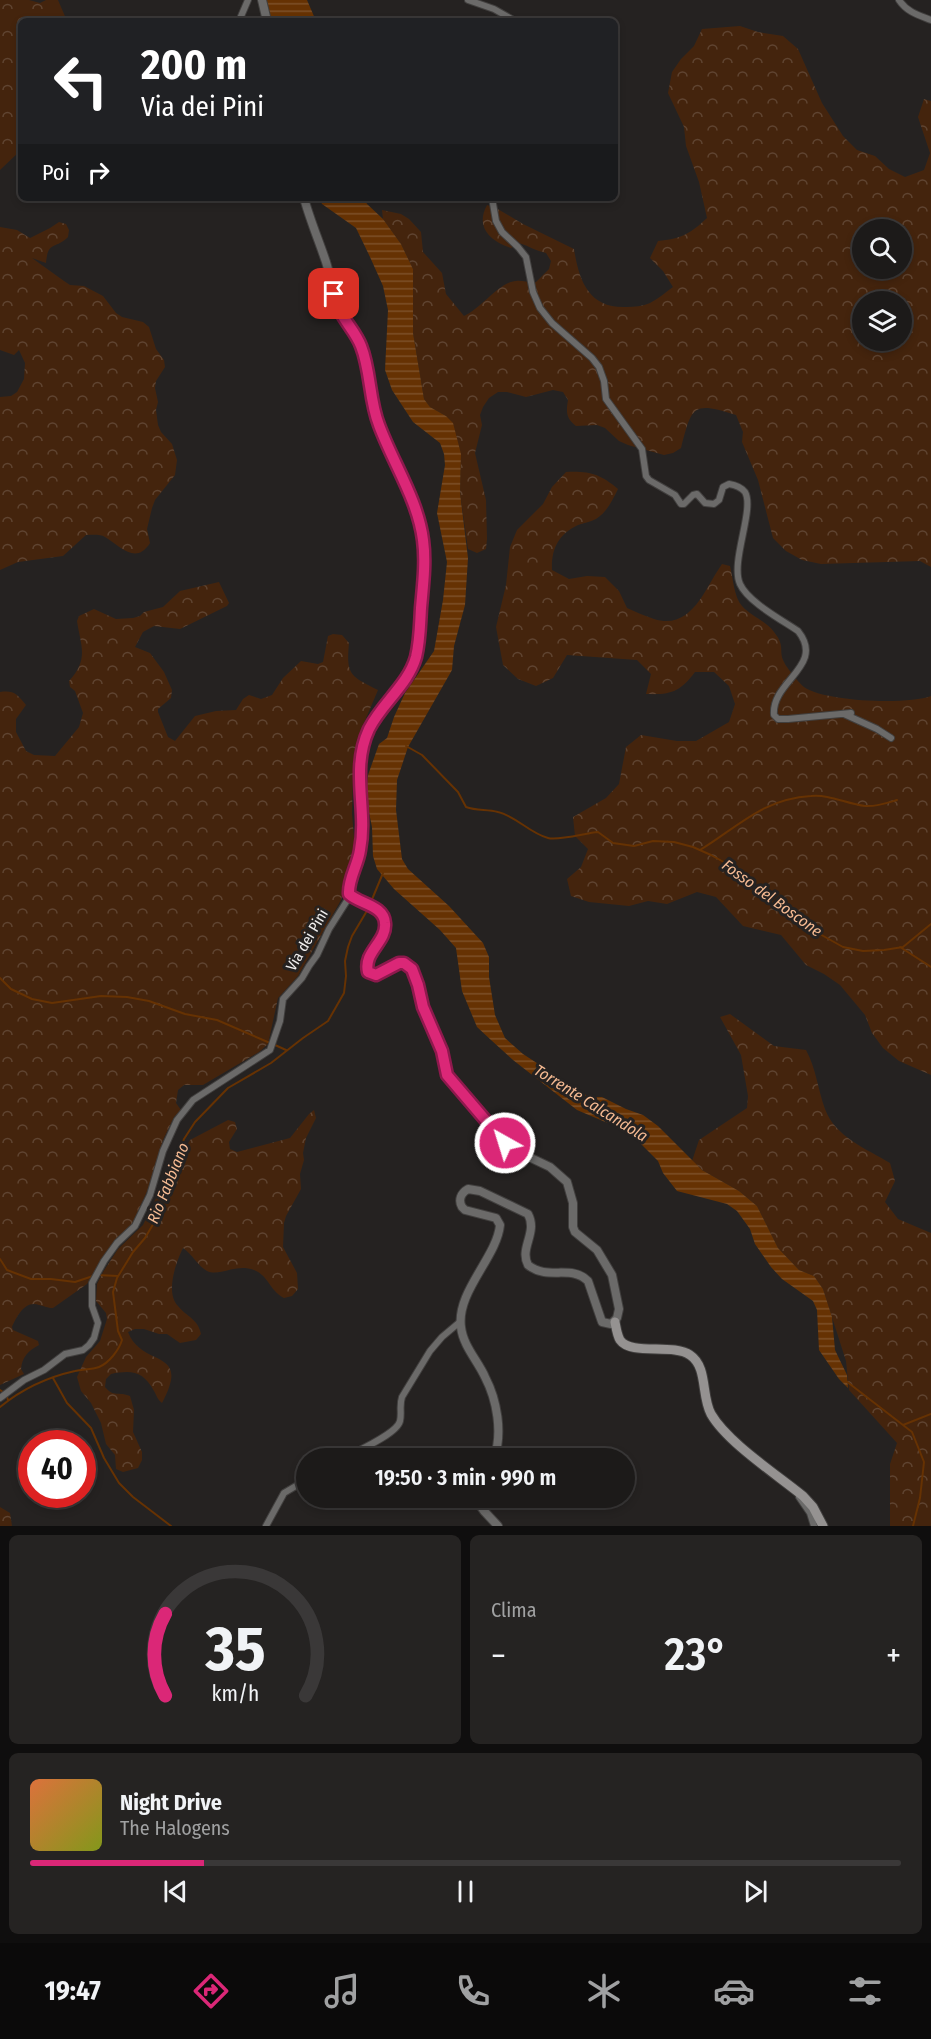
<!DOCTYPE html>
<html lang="it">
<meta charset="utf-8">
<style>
:root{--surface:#1c1a19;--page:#252322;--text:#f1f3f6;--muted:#a0a1a2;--line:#3a3838;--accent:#db2777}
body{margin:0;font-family:"Fira Sans Condensed",sans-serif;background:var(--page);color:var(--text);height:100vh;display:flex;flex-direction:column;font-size:22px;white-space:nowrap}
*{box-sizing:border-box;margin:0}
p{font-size:20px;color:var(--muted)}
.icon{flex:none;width:33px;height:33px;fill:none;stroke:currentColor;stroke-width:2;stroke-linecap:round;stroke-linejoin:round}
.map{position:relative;height:1526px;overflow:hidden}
.sheet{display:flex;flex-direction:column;gap:9px;padding:9px;background:#0f0e0e;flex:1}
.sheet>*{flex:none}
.banner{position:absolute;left:18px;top:18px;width:600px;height:183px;border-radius:9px;box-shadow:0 3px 9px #0003,0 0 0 2px var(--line);background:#202124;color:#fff;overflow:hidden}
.buttons{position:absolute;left:852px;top:219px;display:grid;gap:12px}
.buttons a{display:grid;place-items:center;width:60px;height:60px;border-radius:50%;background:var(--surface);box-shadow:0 3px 9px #0003,0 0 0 2px var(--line);font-size:30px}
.speed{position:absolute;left:18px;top:1430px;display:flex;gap:12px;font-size:30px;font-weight:700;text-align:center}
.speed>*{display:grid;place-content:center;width:78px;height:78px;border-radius:50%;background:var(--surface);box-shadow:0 3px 9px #0003,0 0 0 2px var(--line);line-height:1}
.speed .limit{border:9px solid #d22;background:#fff;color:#111}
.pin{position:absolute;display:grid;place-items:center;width:51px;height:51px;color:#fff;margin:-26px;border-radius:12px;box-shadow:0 3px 9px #0006}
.me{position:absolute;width:66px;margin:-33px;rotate:321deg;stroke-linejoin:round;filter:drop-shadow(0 0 4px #0008)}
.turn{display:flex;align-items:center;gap:21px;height:126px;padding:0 24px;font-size:27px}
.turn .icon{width:78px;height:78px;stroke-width:2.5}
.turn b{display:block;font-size:42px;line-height:51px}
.then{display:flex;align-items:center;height:57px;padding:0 24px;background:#0003;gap:12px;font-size:22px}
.big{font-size:45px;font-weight:600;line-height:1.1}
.sheet .widget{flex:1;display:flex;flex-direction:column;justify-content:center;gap:9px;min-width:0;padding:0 21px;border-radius:9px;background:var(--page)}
.sheet .dial{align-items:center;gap:0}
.dial svg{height:156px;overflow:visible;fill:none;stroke:var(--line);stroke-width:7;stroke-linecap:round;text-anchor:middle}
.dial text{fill:var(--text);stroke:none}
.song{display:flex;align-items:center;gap:18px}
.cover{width:72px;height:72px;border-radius:9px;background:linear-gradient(135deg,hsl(20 70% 55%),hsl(70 70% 35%))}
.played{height:6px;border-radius:3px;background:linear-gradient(90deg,var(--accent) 20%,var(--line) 20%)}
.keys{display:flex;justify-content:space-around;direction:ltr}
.heat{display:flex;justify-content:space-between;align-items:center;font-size:33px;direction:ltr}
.sheet .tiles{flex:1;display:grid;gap:9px;grid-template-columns:1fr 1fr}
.widget:last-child{grid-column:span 2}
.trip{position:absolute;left:296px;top:1448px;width:339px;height:60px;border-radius:30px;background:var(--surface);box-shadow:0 3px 9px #0003,0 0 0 2px var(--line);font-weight:600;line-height:60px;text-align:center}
.tabs{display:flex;height:96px;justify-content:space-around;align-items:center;background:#0b0a0a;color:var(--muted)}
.tabs .icon{width:42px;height:42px}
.tabs .current{color:var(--accent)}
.tabs b{font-size:27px;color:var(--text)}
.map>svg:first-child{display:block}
</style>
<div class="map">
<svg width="931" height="1526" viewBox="0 0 931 1526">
<defs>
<pattern id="forest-crowns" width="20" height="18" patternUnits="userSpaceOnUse" patternTransform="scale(1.5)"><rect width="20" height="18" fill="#44240d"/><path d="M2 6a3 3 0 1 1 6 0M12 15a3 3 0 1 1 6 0" fill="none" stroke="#5f4431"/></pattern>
<pattern id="water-rules" width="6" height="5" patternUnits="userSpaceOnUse" patternTransform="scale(1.5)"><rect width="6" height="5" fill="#663203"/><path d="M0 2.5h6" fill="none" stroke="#7c5028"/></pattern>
</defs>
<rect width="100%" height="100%" fill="#252221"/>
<path fill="url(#forest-crowns)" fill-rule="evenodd" d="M 0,0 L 29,0 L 40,3 L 46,0 L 58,0 L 67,21 L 21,21 L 21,150 L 0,170 Z
M 740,26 L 758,32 L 783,36 L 798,49 L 822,103 L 843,136 L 857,150 L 875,156 L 889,169 L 905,177 L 924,170 L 930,153 L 918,117 L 924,99 L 931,101 L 931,567 L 920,561 L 821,564 L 802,560 L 786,551 L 773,538 L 758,480 L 742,442 L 743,432 L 736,415 C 692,401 692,406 681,448 L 673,453 L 664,455 L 628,445 L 619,441 L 605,428 L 597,425 L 576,426 C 566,418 566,412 568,400 L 563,392 L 553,390 L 526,397 L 507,392 L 498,392 L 489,398 L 483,407 L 480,415 L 482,425 L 475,453 L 486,500 L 487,539 L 486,549 L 477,553 L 468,549 L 460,493 L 461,454 L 446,416 L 430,407 L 424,399 L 413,333 L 413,269 L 401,244 L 383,219 L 382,210 L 401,214 L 409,219 L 421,232 L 423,252 L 442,273 L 446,294 L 464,316 C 481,309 499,282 516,281 C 522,280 529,283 536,282 L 549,269 L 551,261 L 546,253 C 536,251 529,246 519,243 L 511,248 C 490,241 475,227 487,205 L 496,208 L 523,224 L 574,249 C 579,281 589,309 627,307 C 634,307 643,306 650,303 C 658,299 666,292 673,287 L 663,271 L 650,258 L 658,241 C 681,239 690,234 707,218 L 699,182 L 686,146 L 684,127 L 668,93 L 672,72 L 681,59 L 694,46 L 702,29 ZM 862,230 L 902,230 L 902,268 L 862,268 ZM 862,302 L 902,302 L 902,340 L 862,340 Z
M 59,222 L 66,224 L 69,230 L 68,237 C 55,250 48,240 46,263 L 32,258 L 64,281 L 70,285 L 84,286 L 103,296 L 116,313 L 122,317 L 143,322 L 149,327 L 156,349 L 164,360 L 165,367 L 156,381 L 155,388 L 158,402 L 156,410 L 158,425 L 161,432 L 172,444 L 177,460 L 175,475 L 155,500 L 152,508 L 147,529 L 150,543 C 136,565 121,547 105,537 C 100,534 93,535 86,535 L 63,556 L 18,562 L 0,570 L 0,397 L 11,396 L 17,392 L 24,379 L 25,363 L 19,350 L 14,355 L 0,350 L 0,227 L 17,230 L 30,238 L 50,228 Z
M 566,472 C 590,471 600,474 618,489 C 612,501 607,512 596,519 C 590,522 583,523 578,525 C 558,534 551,550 552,570 L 569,579 L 587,576 L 605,577 L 619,591 L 627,608 C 636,612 645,616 654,619 C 692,631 705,588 722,564 L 730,566 C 733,578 734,597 742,606 C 751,616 766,621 774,632 C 786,647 778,650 784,662 C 786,667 800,684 804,687 C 825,702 908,705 931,696 L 931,1075 L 899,1061 L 883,1048 L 872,1033 L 865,1015 L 840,985 L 824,974 L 806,965 L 781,935 L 743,926 L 716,897 L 697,892 L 667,904 L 648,901 L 629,906 L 589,902 L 571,896 L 567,879 L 581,867 L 588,849 L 575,836 L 573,817 L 606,798 L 619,784 L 626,747 L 641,735 L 677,741 L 696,741 L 729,722 L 735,704 L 729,686 L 714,672 L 695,672 C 680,692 671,695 646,694 L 651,674 L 637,660 L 567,655 L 553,678 L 536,686 L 518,679 L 503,665 L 496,627 L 506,585 L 510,547 L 517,530 L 543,504 L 552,487 Z
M 219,582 L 229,603 L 227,606 L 180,629 L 154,626 L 143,632 L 135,647 L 150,653 L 164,672 L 172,690 L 171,698 L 158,709 L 158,712 L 168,737 L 175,741 L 195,716 L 216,711 L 236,710 L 243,699 L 249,695 L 261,699 L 272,695 L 283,678 L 301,661 L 318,664 L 323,662 L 328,636 L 333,634 L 342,635 L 349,643 C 346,675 350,676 378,690 L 358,737 L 353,773 L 352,814 L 355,849 L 341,900 L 298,976 L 278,998 L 268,1044 L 259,1052 L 203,1085 L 184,1085 L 178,1090 L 176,1103 L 181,1110 L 174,1117 L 163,1140 L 150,1185 L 132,1224 L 115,1240 L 87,1284 L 53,1308 C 47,1308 45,1306 39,1305 C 25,1300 17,1316 12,1327 L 13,1330 L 38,1341 L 39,1345 C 28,1351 22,1357 21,1369 L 24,1374 L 0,1385 L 0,692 C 14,690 17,694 26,705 L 16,719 L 16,732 L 26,751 L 34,755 L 55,756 L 79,727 L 83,713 L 75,691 L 70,687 L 69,681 C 89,659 81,647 77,621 L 79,616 L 94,609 L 116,619 L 133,618 L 140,616 L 144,612 L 163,607 L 180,591 Z
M 730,1014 L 774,1046 L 806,1050 C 816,1068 818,1090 825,1109 C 835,1137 867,1149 890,1163 L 895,1181 L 885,1202 L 898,1219 L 931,1233 L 931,1526 L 890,1526 L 890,1464 L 897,1443 L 849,1390 L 846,1361 L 823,1289 L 814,1276 L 799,1270 L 778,1248 L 757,1206 L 739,1191 L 702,1170 L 692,1161 L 699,1140 L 747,1108 L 748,1096 L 741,1055 L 720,1017 Z
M 314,1110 L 316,1118 L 306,1138 L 303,1153 L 304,1160 L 300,1174 L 301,1189 L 286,1216 L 284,1223 L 283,1247 L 297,1273 L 298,1289 L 292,1296 L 284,1298 C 269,1290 269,1276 254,1270 C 235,1263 220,1277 207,1271 C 198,1266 192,1254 183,1248 C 176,1262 165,1293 178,1306 C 187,1317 198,1319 201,1334 L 196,1340 L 180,1343 L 167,1334 L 159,1334 L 144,1329 L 135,1329 L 128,1332 C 142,1369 192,1347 162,1403 C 157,1399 157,1396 154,1391 C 143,1371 132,1370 111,1374 L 106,1379 L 105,1387 C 114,1398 118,1391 130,1396 L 134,1410 L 133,1432 L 142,1452 L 142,1460 L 138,1468 L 123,1472 L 116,1469 L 115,1455 L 106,1444 L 101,1423 L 91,1403 L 81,1391 L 77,1377 L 86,1357 L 100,1341 L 107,1319 L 106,1313 L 96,1301 L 97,1284 L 103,1272 L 118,1249 L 143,1225 L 159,1192 L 190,1140 L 228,1120 L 235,1122 L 237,1129 L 229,1142 L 230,1149 L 237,1152 L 290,1138 L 309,1114 Z
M 0,1507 L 10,1513 L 12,1526 L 0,1526 Z"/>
<path fill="url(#water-rules)" d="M 266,0 L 307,0 L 316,21 L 271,21 Z
M 319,198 L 364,198 L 367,204 L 383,219 L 401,244 L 413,269 L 413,333 L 424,399 L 430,407 L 446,416 L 453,423 L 461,454 L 460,493 L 468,558 L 465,605 L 454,646 L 452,670 L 408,747 L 397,780 L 396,810 L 402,859 L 408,869 L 449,906 L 483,943 L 489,957 L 489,977 L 495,1015 L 505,1038 L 523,1054 L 589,1097 L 602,1097 L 626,1109 L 643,1115 L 658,1126 L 702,1170 L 739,1191 L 757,1206 L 778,1248 L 799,1270 L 814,1276 L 823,1289 L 832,1317 L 835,1350 L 847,1375 L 848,1388 L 839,1379 L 819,1350 L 817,1310 L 813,1301 L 782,1279 L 771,1267 L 755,1244 L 750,1229 L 737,1211 L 727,1204 L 677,1191 L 663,1173 L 658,1161 L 636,1139 L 610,1124 L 577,1110 L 513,1060 L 491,1040 L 477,1027 L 462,991 L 456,948 L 440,930 L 394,889 L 377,869 L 373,856 L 372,827 L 366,798 L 368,775 L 379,744 L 387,738 L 394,717 L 405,693 L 434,651 L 443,600 L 447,562 L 437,513 L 445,465 L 444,454 L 440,443 L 413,422 L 392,390 L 385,370 L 388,310 L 383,286 L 370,257 L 356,228 L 322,204 Z"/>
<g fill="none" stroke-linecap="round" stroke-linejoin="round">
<path stroke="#663203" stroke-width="2" d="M 406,746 L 422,755 L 458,792 L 466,807 C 477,811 487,809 498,812 C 516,816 529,833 548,838 C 558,841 586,833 598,832 L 613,843 L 634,846 L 653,841 L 674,842 L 693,847 L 711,855 L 729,865 L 761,894 L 800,923 L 843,947 L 863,951 L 884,950 L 903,947 L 931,924
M 700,850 C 738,827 762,799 811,796 C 829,794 847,804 865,806 C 876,807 887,803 897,800
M 900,947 L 931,967
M 0,978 L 11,989 L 32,999 L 52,1003 L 101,996 L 127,997 L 149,1001 L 185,1014 L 217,1020 L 270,1043
M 275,1045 L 286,1050
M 0,1259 L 7,1270 L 31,1279 L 51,1279 L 75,1282 L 93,1276
M 97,1275 L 118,1276
M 53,1378 L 67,1403 L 91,1428 L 104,1458 L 119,1483 L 133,1497 L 171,1526
M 846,1381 L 912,1432 L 924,1462 L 920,1498 L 913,1526
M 0,1390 L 6,1394 L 8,1400
M 0,1407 C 22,1389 48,1377 75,1371 C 83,1369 91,1370 99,1367 C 109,1363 119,1350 122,1340 L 118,1331 L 113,1292 L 117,1278 L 133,1252 L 145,1238 L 155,1221 L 184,1139 L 195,1122 L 228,1088 L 271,1063 L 303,1038 L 328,1021 L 344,993 L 346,976 L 345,961 L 348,947 L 352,936 L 368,909 L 383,873
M 903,1425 L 931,1414"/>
<g stroke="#413f3e" stroke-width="8">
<path id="minor" d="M 468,0 L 494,9 L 515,21
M 899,0 C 907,12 918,15 931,20
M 239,21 L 248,0
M 492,198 L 496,221 L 502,232 L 518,247 L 526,257 L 533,292 L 540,308 L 552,323 L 592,358 L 599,367 L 604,381 L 606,399 L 642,449 L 646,476 L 649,480 L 675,495 L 681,504 L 684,504 L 693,495 L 697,494 L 705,503 L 714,504 L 719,500 L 723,487 L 729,484 C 735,485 741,487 745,492 C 755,509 730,562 740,584 C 748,602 782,620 798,631 C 826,666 771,681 774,715 L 778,719 L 788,719 L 851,713
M 844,714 L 877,729 L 891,738
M 0,1398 L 24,1380 L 44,1370 L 65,1354 L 83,1350 L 89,1345 L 94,1338 L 98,1323 L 92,1306 L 92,1283 L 104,1261 L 117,1243 L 135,1226 L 150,1195 L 163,1151 L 177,1120 L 193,1100 L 270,1050 L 280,1021 L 283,999 L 302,978 L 309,966 L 317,955 L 329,929 L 350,896
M 344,1458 C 357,1451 397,1434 400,1421 C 402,1413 399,1406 402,1397 L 430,1351 L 442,1337 L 461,1321
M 799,1497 L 810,1513 L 814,1526
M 266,1526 L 284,1493 L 306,1480"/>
</g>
<g stroke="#413f3e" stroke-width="10">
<path id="tertiary" d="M 262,0 L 267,21
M 304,198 C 310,220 319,241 326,262 C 331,278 333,295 340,310 C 347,325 360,338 364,354 C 370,378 370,402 379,425 C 393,463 417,499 423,539 C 427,573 423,610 419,644 C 413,682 385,696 369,729 C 350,769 368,809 360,850 C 358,865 348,879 349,894 C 358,903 379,904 384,918 C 393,938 355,956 371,974 L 376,975 L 399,963 L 403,963 L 412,969 L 418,985 L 423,1007 L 442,1051 L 445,1070 L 450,1081 L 499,1134 L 508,1147 L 550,1167 L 567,1182 L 573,1203 L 573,1227 L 575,1232 L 597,1250 L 612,1275 L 619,1309 L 617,1318 L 611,1324 L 602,1322 L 588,1281 C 571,1264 548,1281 528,1265 C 519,1248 538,1233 528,1214 L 480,1191 L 468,1189 C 461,1193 458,1200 462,1207 L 465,1210 L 496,1218 L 500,1225 C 497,1257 456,1292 461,1327 C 463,1346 478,1361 485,1377 C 497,1400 503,1433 494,1458
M 474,1497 L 484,1511 L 498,1526"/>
</g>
<g stroke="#413f3e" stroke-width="11">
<path id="secondary" d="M 615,1322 C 616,1327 617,1335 620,1340 C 631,1356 673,1343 690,1355 C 708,1367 701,1396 711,1414 C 727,1442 776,1474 803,1496 L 813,1507 L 823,1526"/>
</g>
<use href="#minor" stroke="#6b6a69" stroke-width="6"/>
<use href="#tertiary" stroke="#6b6a69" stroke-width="8"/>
<use href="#secondary" stroke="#959291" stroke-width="9"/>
</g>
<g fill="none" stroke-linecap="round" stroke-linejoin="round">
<g stroke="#8e194d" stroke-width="15">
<path id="route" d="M 334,294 C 336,299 337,305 340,311 C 346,323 356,333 361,346 C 371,371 369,400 379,425 C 393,463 418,500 423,540 C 426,562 423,585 421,608 C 420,624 420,641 416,657 C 408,685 382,703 369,729 C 350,770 368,809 360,850 C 358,865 348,879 349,894 C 359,904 384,905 385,923 C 387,942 363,952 368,972 L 376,975 L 399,963 L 404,963 L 412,969 L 418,985 L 423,1007 L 442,1051 L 447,1075 L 505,1143"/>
</g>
<use href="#route" stroke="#db2777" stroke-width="10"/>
</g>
<g text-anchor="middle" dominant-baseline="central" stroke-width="6" stroke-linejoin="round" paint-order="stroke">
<g font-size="15" fill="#f0eeed" stroke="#252221">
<text transform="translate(307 940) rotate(-60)">Via dei Pini</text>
</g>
<g font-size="16" font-style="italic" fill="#f5ba92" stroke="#252221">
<text transform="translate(772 898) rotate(36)">Fosso del Boscone</text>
<text transform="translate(591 1103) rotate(32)">Torrente Calcandola</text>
<text transform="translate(168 1183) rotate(-68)">Rio Fabbiano</text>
</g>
</g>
</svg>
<div class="buttons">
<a><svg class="icon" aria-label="search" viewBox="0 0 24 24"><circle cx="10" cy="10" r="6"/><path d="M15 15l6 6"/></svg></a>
<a><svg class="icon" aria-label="layers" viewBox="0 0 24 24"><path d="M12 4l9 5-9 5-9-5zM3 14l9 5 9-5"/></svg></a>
</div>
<div class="speed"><div class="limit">40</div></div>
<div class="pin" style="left:334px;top:294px;background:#d93025"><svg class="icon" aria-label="arrive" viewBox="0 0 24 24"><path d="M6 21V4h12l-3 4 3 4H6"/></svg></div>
<svg class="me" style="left:505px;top:1143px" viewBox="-20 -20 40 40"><circle r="17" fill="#db2777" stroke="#fff" stroke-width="3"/><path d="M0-11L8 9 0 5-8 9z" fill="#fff"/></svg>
<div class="trip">19:50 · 3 min · 990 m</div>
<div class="banner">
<div class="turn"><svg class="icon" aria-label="left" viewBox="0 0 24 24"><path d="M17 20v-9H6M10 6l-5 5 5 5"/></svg><div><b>200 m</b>Via dei Pini</div></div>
<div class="then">Poi<svg class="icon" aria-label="right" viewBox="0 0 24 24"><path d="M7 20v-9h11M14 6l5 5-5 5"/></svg></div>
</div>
</div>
<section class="sheet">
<div class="tiles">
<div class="widget dial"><svg viewBox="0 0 100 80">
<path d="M14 69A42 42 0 1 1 86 69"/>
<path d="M14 69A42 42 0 0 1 14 27" stroke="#db2777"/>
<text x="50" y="56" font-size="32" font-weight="700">35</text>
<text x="50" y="72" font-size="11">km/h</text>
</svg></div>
<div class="widget"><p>Clima</p>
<div class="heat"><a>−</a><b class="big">23°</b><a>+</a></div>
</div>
<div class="widget">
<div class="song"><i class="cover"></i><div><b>Night Drive</b><p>The Halogens</p></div></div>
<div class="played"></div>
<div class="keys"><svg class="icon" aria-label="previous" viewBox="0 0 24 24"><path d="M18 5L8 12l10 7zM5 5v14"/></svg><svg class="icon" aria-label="pause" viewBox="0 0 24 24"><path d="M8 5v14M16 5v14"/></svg><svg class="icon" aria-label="next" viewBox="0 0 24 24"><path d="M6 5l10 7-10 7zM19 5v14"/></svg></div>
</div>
</div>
</section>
<nav class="tabs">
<b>19:47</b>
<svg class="icon current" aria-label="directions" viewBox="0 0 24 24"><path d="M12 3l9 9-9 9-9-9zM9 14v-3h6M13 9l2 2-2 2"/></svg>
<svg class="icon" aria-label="music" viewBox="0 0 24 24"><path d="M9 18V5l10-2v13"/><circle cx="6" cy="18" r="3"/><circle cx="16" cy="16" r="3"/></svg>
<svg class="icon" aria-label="phone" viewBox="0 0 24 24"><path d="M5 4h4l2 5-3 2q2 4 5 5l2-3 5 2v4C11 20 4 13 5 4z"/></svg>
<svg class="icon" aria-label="climate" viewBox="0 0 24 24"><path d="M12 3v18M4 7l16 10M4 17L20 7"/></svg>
<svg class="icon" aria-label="car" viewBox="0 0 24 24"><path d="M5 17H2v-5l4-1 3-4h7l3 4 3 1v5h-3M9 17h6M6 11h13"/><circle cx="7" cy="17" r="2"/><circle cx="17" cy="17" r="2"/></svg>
<svg class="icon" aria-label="filters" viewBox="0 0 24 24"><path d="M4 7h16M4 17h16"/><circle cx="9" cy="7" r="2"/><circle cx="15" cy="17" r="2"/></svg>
</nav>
